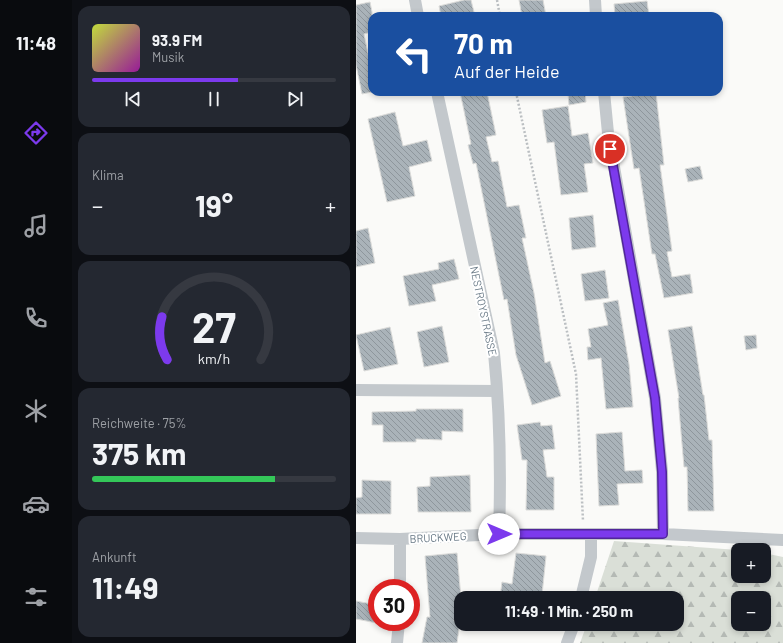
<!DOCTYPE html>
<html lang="de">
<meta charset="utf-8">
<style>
:root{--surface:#171b24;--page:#242831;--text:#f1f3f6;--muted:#9ea1a6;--line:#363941;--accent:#7c3aed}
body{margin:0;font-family:Barlow,sans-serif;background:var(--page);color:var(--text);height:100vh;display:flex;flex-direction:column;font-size:15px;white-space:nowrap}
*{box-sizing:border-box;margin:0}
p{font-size:13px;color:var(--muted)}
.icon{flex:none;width:22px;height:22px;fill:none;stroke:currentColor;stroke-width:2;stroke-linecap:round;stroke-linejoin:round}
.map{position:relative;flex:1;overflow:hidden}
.side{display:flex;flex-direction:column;gap:6px;padding:6px;background:#0d0f14;width:284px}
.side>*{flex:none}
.top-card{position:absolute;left:12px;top:12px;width:355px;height:84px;border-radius:12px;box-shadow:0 2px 6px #0003;background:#1a4fa0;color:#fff;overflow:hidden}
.controls{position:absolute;left:375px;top:543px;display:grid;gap:8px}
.controls a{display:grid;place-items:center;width:40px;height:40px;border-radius:8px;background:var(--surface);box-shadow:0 2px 6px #0003;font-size:20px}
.speed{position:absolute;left:12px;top:579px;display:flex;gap:8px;font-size:20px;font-weight:700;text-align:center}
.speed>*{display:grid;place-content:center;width:52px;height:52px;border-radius:50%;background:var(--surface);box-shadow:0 2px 6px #0003;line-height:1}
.speed .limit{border:6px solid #d22;background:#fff;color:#111}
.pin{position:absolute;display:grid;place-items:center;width:34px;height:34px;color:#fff;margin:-17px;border:2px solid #fff;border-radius:50%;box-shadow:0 1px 4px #0007}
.me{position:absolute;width:44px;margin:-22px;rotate:90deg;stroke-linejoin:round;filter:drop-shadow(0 0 3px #0008)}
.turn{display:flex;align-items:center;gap:14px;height:84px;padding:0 20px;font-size:18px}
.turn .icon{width:52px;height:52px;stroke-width:2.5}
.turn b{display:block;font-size:28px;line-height:34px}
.big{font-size:30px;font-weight:700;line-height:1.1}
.side .card{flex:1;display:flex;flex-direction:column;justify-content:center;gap:6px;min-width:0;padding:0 14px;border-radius:12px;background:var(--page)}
.side .dial{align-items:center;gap:0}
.dial svg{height:104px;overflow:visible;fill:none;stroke:var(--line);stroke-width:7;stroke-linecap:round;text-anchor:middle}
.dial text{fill:var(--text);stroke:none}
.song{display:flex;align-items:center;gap:12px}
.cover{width:48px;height:48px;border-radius:6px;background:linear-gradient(135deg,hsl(70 70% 55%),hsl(300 70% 35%))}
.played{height:4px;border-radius:2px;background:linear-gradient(90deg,var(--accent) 60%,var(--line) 60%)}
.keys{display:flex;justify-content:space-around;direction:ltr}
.heat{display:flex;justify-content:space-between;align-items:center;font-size:22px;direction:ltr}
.charge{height:6px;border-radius:3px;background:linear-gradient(90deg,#34c759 75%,var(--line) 0)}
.trip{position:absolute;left:98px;top:591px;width:230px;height:40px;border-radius:12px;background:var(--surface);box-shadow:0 2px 6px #0003;font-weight:700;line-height:40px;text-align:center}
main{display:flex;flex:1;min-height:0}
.menu{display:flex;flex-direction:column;width:72px;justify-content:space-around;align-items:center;background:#090b0e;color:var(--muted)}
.menu .icon{width:28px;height:28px}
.menu .active{color:var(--accent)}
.menu b{font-size:18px;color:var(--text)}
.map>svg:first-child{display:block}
</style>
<main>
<nav class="menu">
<b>11:48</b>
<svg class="icon active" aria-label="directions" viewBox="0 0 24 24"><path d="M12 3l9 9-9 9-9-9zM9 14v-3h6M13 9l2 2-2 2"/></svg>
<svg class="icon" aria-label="music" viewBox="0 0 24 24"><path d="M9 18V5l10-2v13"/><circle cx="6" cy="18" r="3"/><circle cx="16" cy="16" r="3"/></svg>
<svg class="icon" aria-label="phone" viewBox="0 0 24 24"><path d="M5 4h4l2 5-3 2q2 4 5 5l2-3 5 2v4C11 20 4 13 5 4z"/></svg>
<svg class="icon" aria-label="climate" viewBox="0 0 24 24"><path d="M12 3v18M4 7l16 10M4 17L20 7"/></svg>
<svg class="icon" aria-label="car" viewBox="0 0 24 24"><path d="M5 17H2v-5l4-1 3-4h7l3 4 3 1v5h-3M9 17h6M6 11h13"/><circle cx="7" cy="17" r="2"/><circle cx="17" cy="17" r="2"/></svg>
<svg class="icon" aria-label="filters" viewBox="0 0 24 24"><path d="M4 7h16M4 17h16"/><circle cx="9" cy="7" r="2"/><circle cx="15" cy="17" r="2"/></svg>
</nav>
<section class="side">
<div class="card">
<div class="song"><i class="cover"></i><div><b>93.9 FM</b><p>Musik</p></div></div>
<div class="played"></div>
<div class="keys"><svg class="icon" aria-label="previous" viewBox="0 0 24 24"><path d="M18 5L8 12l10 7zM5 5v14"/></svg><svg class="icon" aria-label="pause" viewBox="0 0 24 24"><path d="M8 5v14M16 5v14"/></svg><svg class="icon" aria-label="next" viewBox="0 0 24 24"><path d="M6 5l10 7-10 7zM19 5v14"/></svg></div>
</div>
<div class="card"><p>Klima</p>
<div class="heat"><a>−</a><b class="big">19°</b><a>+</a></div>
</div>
<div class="card dial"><svg viewBox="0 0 100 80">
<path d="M14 69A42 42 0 1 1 86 69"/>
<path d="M14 69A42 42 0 0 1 10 36" stroke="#7c3aed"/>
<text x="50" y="56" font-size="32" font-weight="700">27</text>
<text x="50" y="72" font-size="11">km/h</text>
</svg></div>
<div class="card"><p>Reichweite · 75%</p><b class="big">375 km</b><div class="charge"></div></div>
<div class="card"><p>Ankunft</p><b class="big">11:49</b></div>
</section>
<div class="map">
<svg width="427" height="643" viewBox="0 0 427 643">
<defs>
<pattern id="forest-firs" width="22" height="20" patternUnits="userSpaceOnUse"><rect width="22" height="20" fill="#dadfd7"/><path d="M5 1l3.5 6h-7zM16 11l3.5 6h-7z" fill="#b4b9b4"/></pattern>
<pattern id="building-back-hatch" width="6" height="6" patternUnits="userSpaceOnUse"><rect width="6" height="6" fill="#aab3b9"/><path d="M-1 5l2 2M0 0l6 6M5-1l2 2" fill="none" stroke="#8e969c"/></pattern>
</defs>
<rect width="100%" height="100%" fill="#fafaf8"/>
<path fill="url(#forest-firs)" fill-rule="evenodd" d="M 258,541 L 382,550 L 382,576 L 408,576 L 408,553 L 427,557 L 427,643 L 224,643 L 231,624 L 321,624 L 321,598 L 239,598 ZM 382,598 L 408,598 L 408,624 L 382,624 Z"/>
<path fill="url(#building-back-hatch)" stroke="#dcdcda" d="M 108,0 L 115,0 L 119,16 L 85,16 L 83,6 Z
M 163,0 L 187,0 L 190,16 L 166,16 Z
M 291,1 L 293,16 L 259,16 L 258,4 Z
M 14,2 L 16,12 L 16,32 L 8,34 L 14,63 L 16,63 L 16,92 L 6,94 L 0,65 L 0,5 Z
M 104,92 L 131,92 L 140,135 L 130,137 L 136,162 L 142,161 L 151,207 L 163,205 L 170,238 L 166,238 L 178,293 L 189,363 L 194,361 L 205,396 L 176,405 L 160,355 L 151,299 L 148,300 L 120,163 L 117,164 L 112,145 L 115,144 Z
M 229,92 L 230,102 L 213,105 L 212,94 Z
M 300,93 L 308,165 L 304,165 L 316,251 L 311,252 L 316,277 L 334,274 L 337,293 L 308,298 L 299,254 L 296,254 L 283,168 L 278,169 L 267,97 Z
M 212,106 L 216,136 L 232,133 L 237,163 L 228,164 L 232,192 L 205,195 L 198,142 L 191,143 L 186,110 Z
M 39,112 L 47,146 L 71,140 L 76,161 L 53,167 L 59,196 L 31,202 L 12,119 Z
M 344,166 L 347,179 L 332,182 L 329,169 Z
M 237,215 L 240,247 L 216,250 L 213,218 Z
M 12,228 L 19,263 L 0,267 L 0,231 Z
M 98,259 L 103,279 L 76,285 L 80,301 L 53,306 L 47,276 L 83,269 L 82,263 Z
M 249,270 L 253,298 L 229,301 L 225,274 Z
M 262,300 L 273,364 L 277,407 L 250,409 L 245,358 L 232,360 L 231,347 L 235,347 L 232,329 L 252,325 L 247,303 Z
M 86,326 L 93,362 L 68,367 L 61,332 Z
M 336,326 L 347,395 L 348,395 L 353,440 L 356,440 L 358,511 L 332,511 L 331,467 L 328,467 L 322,398 L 323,398 L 312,330 Z
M 34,327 L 42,364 L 8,371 L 0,335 Z
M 400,335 L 401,348 L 390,350 L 388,336 Z
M 60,409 L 107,409 L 107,432 L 86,431 L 86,440 L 60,439 L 60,442 L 27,442 L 27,425 L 16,425 L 16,412 L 60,411 Z
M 184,422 L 185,426 L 196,425 L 199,449 L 187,450 L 191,477 L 198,477 L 198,510 L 170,510 L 171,460 L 166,460 L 161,425 Z
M 266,432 L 269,471 L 286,470 L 287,483 L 261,484 L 263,505 L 243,506 L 240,434 Z
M 114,475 L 115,512 L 62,512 L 61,487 L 74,486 L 74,477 Z
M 6,480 L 35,481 L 35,514 L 0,514 L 0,498 L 6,497 Z
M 101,553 L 105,598 L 103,598 L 98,621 L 104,622 L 101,643 L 66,643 L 71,617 L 74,617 L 69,556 Z
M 160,553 L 190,556 L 186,595 L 158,593 L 157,598 L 144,598 L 146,582 L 156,584 Z
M 0,601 L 21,605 L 21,623 L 0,619 Z"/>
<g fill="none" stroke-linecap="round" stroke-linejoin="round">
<path stroke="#bbbfc2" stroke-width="2.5" stroke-dasharray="2 2" stroke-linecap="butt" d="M 141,0 L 144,16
M 160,92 L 220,374 L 227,521"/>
<path stroke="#c3c8cc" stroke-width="12" d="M 59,0 L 62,16
M 239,0 L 240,16
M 81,92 L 138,353 C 144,413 145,474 143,534
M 248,92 L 252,133 L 299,398 L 306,471 L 307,534
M 0,390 L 141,391
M 0,538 L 44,539 L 143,534 L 307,534 L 427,540
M 44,539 L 44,588
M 225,598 L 235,557 L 235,535
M 41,643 L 43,622
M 211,643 L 218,624"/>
</g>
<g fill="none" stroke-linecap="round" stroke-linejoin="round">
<g stroke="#51269a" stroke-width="10">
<path id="route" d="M 143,534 L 307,534 L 306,472 L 299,398 L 254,149"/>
</g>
<use href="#route" stroke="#7c3aed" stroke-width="7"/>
</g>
<g text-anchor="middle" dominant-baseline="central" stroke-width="4" stroke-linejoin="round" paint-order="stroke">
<g font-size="11" fill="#657683" stroke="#fff">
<text transform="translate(128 311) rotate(78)">NESTROYSTRASSE</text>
<text transform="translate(82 537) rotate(-3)">BRUCKWEG</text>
</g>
</g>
</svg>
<div class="controls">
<a>+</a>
<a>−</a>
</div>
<div class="speed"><div class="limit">30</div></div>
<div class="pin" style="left:254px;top:149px;background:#d93025"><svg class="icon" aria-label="arrive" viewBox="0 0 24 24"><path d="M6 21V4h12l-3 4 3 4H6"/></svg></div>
<svg class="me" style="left:143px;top:534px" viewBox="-20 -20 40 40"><circle r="19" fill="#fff"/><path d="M0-13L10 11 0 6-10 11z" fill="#7c3aed"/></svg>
<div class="trip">11:49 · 1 Min. · 250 m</div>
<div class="top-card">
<div class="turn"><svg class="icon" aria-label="left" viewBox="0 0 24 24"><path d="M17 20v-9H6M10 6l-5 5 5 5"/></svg><div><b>70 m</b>Auf der Heide</div></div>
</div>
</div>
</main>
